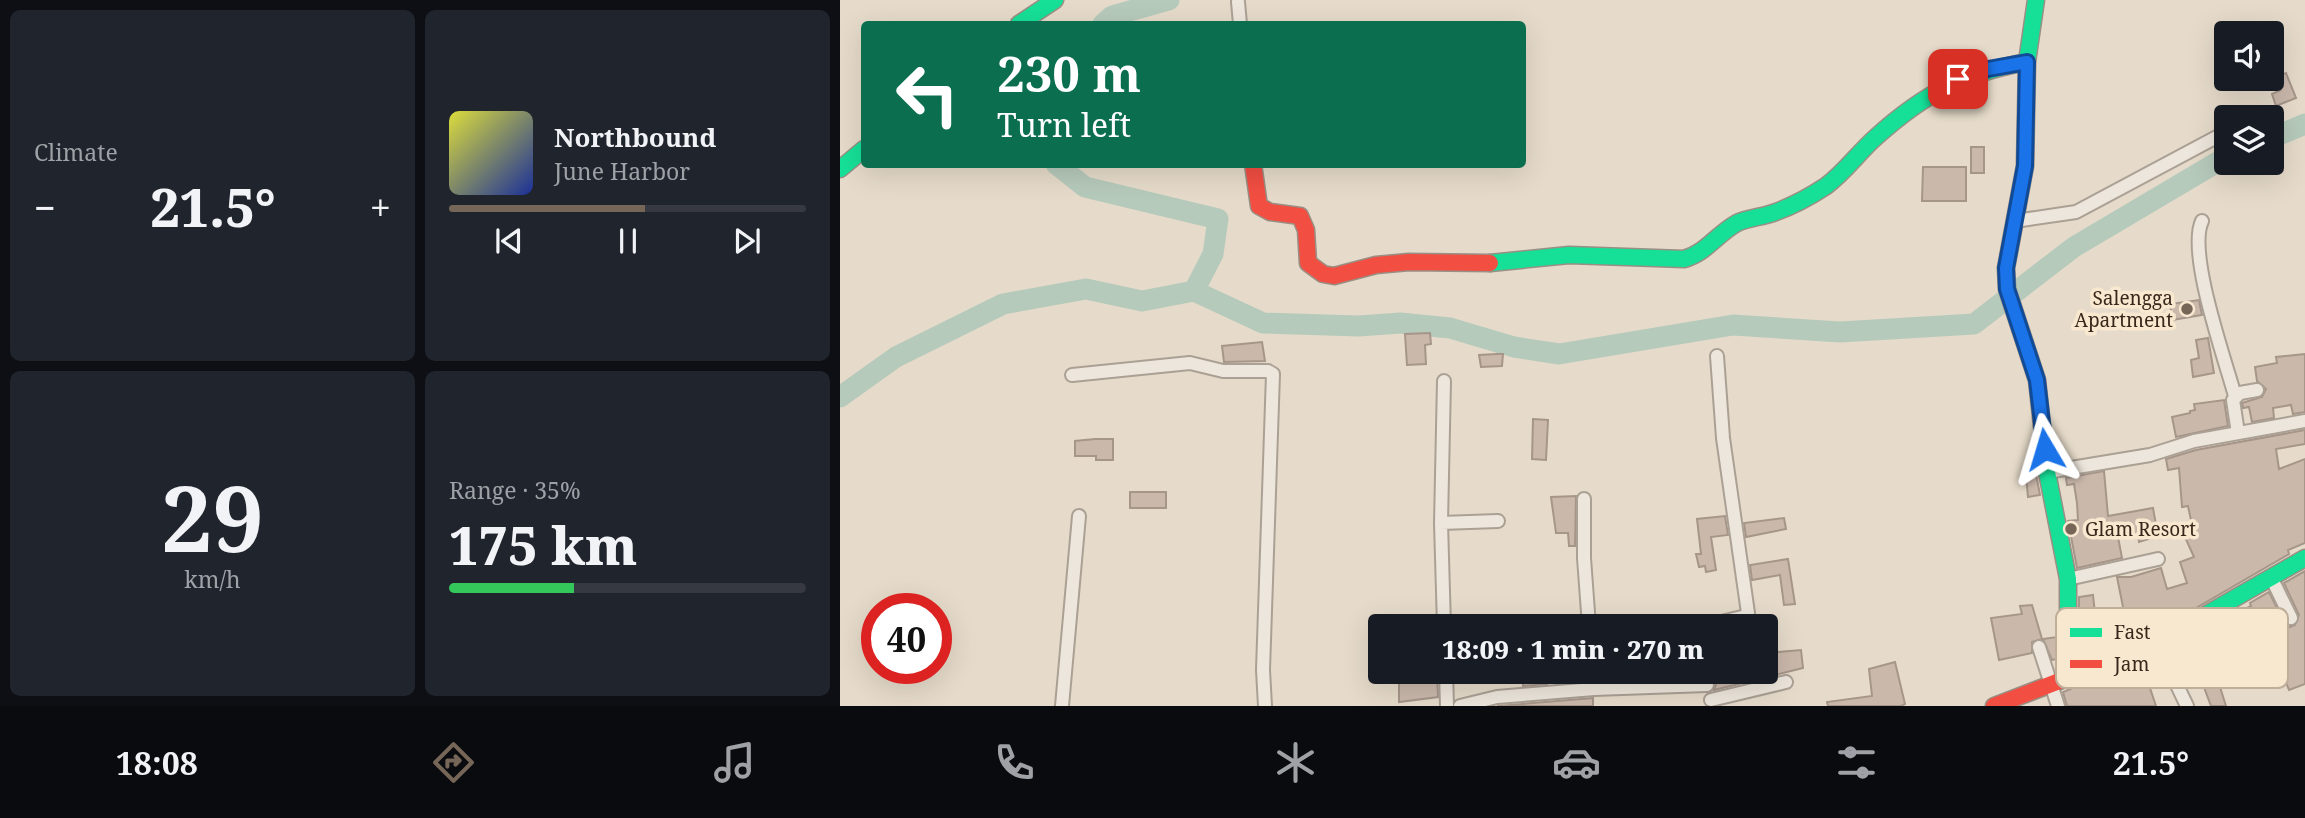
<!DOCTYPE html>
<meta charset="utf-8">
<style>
:root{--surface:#171b24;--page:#20242c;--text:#f1f3f6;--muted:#9ea1a6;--line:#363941;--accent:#766658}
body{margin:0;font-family:"Noto Serif",serif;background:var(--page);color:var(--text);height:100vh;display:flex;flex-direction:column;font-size:26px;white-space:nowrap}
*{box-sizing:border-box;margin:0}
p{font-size:23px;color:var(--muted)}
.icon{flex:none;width:38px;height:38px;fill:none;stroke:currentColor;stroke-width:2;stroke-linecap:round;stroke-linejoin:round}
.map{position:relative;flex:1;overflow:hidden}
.details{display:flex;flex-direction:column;gap:10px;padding:10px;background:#0d0f14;width:840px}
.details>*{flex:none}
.guide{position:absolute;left:21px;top:21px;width:665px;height:147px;border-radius:7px;box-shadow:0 7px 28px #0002;background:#0b6e4f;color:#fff;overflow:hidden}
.fabs{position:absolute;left:1374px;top:21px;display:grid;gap:14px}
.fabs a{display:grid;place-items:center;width:70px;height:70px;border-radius:7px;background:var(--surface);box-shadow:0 7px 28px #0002;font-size:35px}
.speed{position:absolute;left:21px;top:593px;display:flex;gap:14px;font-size:35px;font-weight:700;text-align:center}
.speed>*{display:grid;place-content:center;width:91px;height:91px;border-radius:50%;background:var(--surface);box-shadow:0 7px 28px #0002;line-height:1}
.speed .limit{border:10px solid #d22;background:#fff;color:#111}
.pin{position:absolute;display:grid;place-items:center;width:60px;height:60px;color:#fff;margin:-30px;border-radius:14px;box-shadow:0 4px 10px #0006}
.me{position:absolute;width:77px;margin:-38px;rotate:353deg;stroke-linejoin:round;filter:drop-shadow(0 0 5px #0008)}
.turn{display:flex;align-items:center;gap:24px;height:147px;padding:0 21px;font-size:32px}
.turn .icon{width:91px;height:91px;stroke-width:2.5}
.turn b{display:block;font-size:49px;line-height:60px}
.big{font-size:52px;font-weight:800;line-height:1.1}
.details .widget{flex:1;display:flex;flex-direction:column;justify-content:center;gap:10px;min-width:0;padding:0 24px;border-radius:10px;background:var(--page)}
.details .dial{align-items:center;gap:0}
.dial b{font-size:91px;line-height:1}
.song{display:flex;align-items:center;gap:21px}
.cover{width:84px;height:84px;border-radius:10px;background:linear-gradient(135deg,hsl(60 70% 55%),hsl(230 70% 35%))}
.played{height:7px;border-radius:4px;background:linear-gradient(90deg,var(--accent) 55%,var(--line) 55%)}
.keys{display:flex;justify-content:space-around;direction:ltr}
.heat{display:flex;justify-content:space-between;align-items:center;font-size:38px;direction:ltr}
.charge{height:10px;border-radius:5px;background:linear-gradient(90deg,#34c759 35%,var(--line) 0)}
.details .tiles{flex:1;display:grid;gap:10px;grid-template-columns:repeat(2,1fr)}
.trip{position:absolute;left:528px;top:614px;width:410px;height:70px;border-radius:7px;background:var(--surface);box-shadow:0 7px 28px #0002;font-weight:800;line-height:70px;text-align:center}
.tabs{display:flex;height:112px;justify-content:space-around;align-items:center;background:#090b0e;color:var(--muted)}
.tabs .icon{width:49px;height:49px}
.tabs .current{color:var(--accent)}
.tabs b{font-size:32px;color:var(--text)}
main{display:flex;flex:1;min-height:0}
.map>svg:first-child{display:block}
</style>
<main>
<section class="details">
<div class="tiles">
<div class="widget"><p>Climate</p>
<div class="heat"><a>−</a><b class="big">21.5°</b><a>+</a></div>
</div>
<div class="widget">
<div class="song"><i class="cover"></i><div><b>Northbound</b><p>June Harbor</p></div></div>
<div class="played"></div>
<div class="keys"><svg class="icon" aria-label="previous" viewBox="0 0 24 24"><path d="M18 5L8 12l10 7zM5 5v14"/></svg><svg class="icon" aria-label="pause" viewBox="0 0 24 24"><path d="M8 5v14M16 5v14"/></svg><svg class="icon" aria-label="next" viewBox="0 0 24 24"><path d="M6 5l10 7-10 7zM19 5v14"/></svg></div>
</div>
<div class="widget dial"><b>29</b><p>km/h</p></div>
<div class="widget"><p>Range · 35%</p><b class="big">175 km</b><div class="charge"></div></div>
</div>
</section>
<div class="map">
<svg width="1465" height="706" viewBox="0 0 1465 706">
<rect width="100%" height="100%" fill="#e6dbca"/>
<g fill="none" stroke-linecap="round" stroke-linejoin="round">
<path stroke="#b6cabb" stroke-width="21" d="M 263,24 L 272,16 L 329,0
M 1432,138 L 1465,124
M 354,291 L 423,323 L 519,326 L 560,323 L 610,328 L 674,347 L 719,354 L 893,325 L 1000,332 L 1134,324 L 1234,247 L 1386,157
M 0,397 L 56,357 L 163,304 L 246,289 L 302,301 L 354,291 L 373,254 L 378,219 L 245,187 L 216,164"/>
</g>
<path fill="#cab8ab" stroke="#a6968a" stroke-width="2" d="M 1446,73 L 1456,98 L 1436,106 L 1432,94 L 1441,90 L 1436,77 Z
M 1131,147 L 1144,147 L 1144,173 L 1131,173 Z
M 1083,167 L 1126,167 L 1126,201 L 1082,201 Z
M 1359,300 L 1362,315 L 1332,320 L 1330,304 Z
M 590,333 L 591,344 L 585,345 L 586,364 L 567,365 L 565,334 Z
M 1368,338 L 1374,373 L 1353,377 L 1351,360 L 1359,358 L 1356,340 Z
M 422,342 L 425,361 L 384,362 L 382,346 Z
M 657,354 L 663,354 L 662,366 L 641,367 L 639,355 Z
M 1465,354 L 1465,412 L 1453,414 L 1451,405 L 1433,408 L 1434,418 L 1412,422 L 1409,407 L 1403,408 L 1402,403 L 1422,397 L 1426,389 L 1417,381 L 1415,367 L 1437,363 L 1436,357 Z
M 1384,400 L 1388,426 L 1336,437 L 1332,417 L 1350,413 L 1350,411 L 1355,410 L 1354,404 Z
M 693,419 L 708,420 L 706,460 L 692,459 Z
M 1465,430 L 1465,444 L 1436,449 L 1439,469 L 1465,459 L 1465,543 L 1448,550 L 1449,554 L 1349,612 L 1310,629 L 1277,637 L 1279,643 L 1249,657 L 1239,631 L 1239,597 L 1253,595 L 1255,614 L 1267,610 L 1269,617 L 1284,612 L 1277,577 L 1291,577 L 1321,568 L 1327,589 L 1347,583 L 1340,562 L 1354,557 L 1344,535 L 1353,530 L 1348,506 L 1342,507 L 1339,468 L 1328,470 L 1326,459 L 1356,450 Z
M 255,439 L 273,439 L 273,460 L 256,460 L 256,456 L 235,456 L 235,441 Z
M 1264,471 L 1268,516 L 1313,508 L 1318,536 L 1299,542 L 1298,533 L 1278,537 L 1282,558 L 1237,568 L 1228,521 L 1238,520 L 1237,503 L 1234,484 L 1227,485 L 1226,478 Z
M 1196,474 L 1200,495 L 1188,497 L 1186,476 Z
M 290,492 L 326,492 L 326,508 L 290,508 Z
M 736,496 L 735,546 L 729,546 L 728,533 L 716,533 L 711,497 Z
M 885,516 L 888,535 L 871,537 L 876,570 L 866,572 L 865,566 L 859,567 L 856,554 L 861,554 L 857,519 Z
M 944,518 L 946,529 L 906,537 L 904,523 Z
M 948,559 L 955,604 L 944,605 L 940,575 L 912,580 L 910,565 Z
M 1465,571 L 1465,684 L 1449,690 L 1441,670 L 1422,675 L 1419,668 L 1380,687 L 1386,706 L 1371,706 L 1356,666 L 1340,672 L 1328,646 L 1338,642 L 1343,649 L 1366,638 L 1363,630 L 1411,606 L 1410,603 L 1429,592 L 1444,622 L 1450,627 L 1455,625 L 1459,615 L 1444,583 Z
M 1192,605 L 1202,639 L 1192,642 L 1192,653 L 1159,660 L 1151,618 L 1182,614 L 1180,606 Z
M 1217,637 L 1224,658 L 1212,660 L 1203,639 Z
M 961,650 L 963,668 L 874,690 L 876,684 L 869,672 L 926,672 L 926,653 Z
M 1305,656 L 1306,660 L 1314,657 L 1326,682 L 1310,688 L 1316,706 L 1227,706 L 1223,692 L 1262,676 L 1264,681 L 1283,674 L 1280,668 Z
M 1055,662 L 1065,704 L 1061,706 L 988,706 L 987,702 L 1032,696 L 1029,669 Z
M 559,672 L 569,672 L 569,675 L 597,674 L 598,697 L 559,702 Z
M 682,672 L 704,672 L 707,684 L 683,686 Z
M 753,698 L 753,706 L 657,706 L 658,706 Z"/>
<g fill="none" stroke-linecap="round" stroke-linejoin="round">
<g stroke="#aba094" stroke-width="16">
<path id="street" d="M 398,2 L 400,24
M 1175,221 L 1236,212 L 1386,132
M 1362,221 C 1347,253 1385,359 1395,396
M 232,375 L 350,363 L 383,371 L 428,371 L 433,374 L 423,670 L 425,706
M 1398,433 L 1393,400 L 1400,393 L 1417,390
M 1207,472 L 1310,455 L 1354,441 L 1465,421
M 744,499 L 744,558 L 749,626
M 601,523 L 658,521
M 1431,577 L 1451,618
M 1228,579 L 1318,559
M 604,626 L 601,523 L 604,381
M 865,626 L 906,616 L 908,613 L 883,438 L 877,356
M 1315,639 L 1347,706
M 1199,647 L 1218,706
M 606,672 L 607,706
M 753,672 L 754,689
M 871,700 L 946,682
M 222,706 L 239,516
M 620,706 L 657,697 L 754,689 L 867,685"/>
</g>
<g stroke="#9a8f84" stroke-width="19">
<path id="fast" d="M 1196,0 L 1187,62 L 1185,166 L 1166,268 L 1167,289 L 1197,380 L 1207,472 L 1228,579 L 1228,633 L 1243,672
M 179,24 L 215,0
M 0,169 L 24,149
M 650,263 L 729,255 L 844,259 C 866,253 877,234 897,223 C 907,218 922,217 933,213 C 950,207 971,196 986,186 C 1005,172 1018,153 1036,137 C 1085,93 1122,74 1187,62
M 1353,622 L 1465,558"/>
</g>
<g stroke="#9a8f84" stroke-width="19">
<path id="jam" d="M 413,164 L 419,206 L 430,212 L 460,216 L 466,230 L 468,263 L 483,274 L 494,276 L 536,265 L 569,262 L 650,263
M 1154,706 L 1243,672 L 1353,622"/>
</g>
<use href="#street" stroke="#ede6dc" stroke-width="12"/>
<use href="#fast" stroke="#16e098" stroke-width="16"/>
<use href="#jam" stroke="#f24e42" stroke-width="16"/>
</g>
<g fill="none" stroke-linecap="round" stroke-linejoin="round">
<g stroke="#114b97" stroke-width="18">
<path id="route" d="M 1118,79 L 1148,69 L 1187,62 L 1185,166 L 1166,268 L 1167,289 L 1197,380 L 1205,449"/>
</g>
<use href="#route" stroke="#1a73e8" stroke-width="12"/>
</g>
<g fill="#766658" stroke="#f8e8cf" stroke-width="2.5">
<circle cx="1347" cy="309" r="7"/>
<circle cx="1231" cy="529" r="7"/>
</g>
<g text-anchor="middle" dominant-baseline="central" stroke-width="7" stroke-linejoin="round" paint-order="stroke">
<g font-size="19" fill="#39271b" stroke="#f8e8cf" text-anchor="end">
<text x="1333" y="298">Salengga<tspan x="1333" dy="22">Apartment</tspan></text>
<text x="1245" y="529" text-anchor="start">Glam Resort</text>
</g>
</g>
<rect x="1216" y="608" width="232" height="80" rx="10" fill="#f8e8cf" stroke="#bfae99" stroke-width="2"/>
<rect x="1230" y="628" width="32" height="9" fill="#16e098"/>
<rect x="1230" y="660" width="32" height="8" fill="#f24e42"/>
<g font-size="19" fill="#39271b">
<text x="1274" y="639">Fast</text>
<text x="1274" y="671">Jam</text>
</g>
</svg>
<div class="fabs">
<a><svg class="icon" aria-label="sound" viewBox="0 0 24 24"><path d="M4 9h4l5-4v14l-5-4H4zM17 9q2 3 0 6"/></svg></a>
<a><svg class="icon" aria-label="layers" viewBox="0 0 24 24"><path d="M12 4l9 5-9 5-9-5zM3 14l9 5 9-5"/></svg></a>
</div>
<div class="speed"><div class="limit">40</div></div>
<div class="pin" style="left:1118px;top:79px;background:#d93025"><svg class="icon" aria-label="arrive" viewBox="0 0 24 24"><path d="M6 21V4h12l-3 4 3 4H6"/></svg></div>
<svg class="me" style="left:1205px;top:449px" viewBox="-20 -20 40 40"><path d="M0-17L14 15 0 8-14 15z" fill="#1a73e8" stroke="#fff" stroke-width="4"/></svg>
<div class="trip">18:09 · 1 min · 270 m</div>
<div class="guide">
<div class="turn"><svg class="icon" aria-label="left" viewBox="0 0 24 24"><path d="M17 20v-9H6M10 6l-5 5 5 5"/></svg><div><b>230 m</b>Turn left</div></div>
</div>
</div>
</main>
<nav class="tabs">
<b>18:08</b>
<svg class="icon current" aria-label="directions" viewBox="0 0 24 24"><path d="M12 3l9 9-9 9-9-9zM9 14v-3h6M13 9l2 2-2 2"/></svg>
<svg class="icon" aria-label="music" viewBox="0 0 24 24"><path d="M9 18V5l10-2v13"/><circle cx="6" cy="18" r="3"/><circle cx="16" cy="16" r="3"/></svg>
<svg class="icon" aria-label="phone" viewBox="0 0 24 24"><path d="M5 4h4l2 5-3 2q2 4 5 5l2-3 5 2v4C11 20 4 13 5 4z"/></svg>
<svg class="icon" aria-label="climate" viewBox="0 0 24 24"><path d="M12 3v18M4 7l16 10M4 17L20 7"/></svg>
<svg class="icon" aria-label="car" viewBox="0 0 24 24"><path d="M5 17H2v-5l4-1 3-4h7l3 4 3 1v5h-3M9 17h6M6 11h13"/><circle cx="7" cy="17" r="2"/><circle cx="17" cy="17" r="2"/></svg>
<svg class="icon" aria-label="filters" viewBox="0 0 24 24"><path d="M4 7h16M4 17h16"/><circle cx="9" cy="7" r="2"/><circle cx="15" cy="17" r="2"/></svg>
<b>21.5°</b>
</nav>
